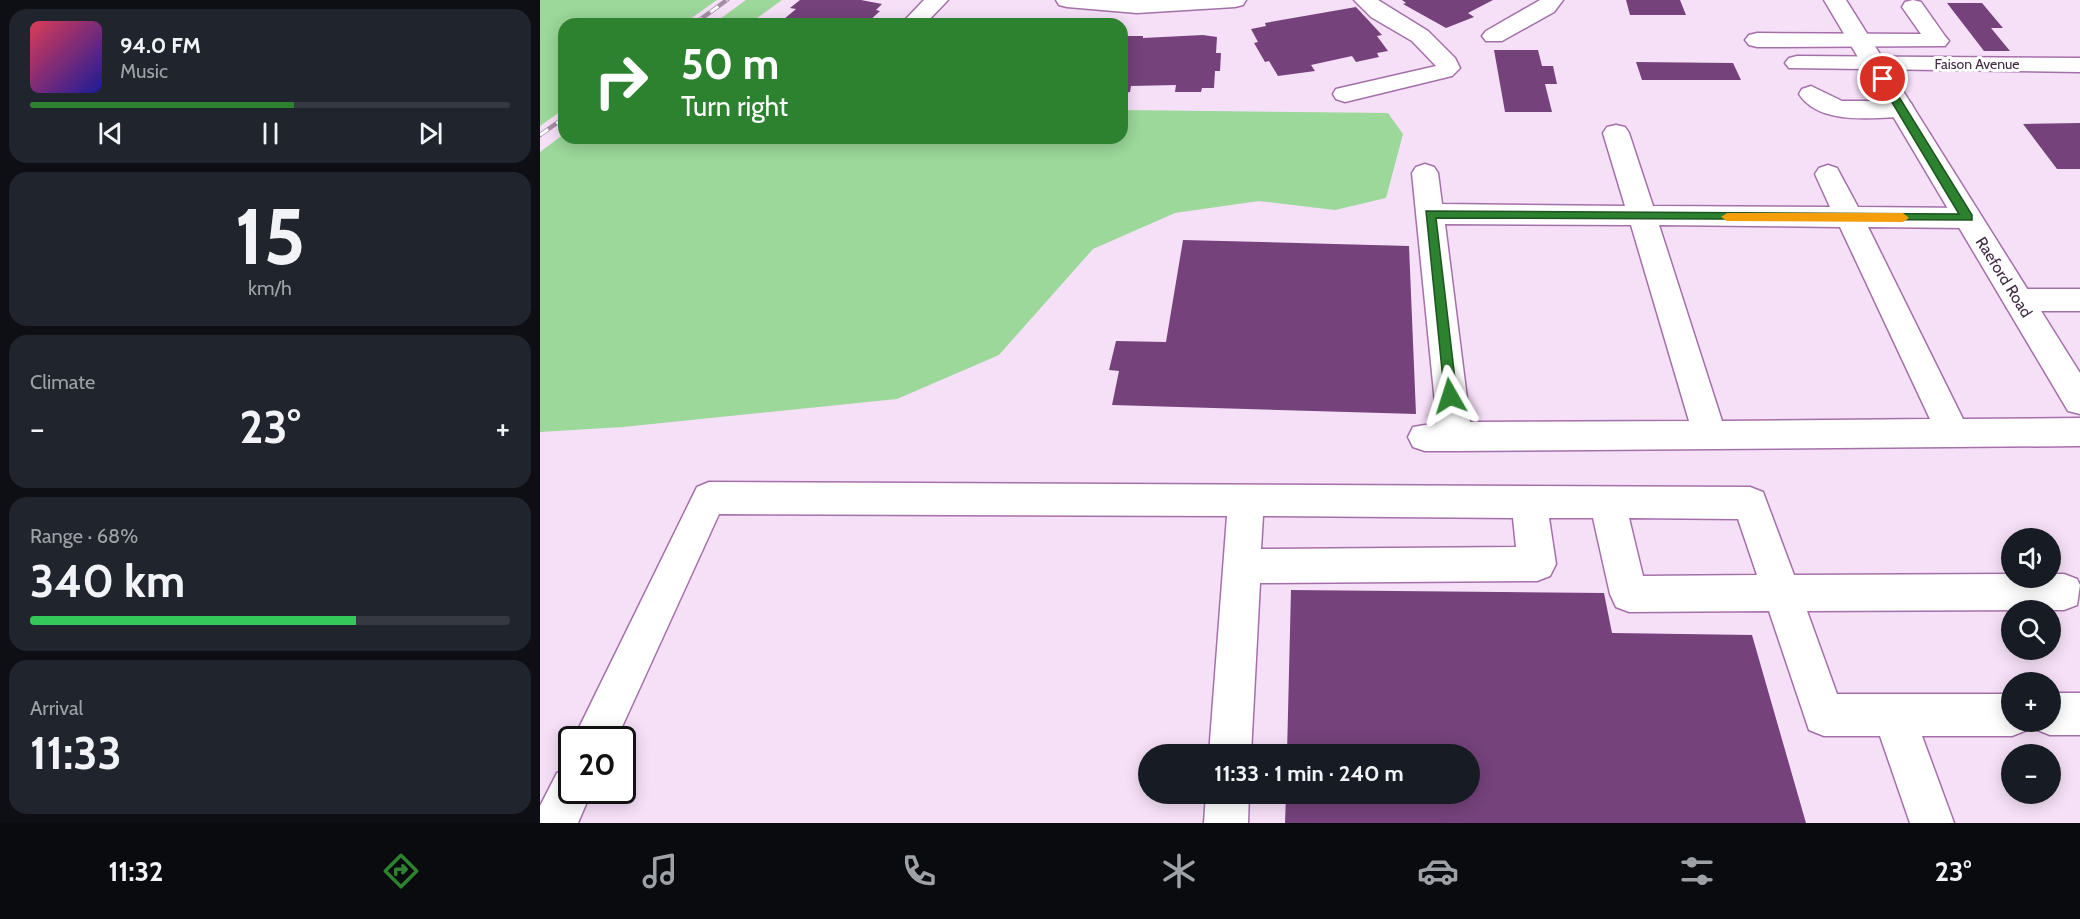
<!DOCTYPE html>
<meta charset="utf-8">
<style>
:root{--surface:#171b24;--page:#20242c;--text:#f1f3f6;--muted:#9ea1a6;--line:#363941;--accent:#2d8230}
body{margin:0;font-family:Cabin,sans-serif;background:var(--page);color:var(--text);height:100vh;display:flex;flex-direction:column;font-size:22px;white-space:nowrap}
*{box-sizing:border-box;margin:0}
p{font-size:20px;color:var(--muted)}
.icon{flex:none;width:33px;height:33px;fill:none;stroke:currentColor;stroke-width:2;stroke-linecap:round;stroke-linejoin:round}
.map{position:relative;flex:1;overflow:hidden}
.drawer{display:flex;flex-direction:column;gap:9px;padding:9px;background:#0d0f14;width:540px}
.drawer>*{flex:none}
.hud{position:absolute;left:18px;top:18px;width:570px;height:126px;border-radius:18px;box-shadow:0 3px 15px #0003;background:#2d8230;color:#fff;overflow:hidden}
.buttons{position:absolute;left:1461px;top:528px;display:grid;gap:12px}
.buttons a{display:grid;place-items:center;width:60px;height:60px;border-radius:50%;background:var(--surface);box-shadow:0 3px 15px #0003;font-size:30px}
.speed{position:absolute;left:18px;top:726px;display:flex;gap:12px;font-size:30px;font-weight:700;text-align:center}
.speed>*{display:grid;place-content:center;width:78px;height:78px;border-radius:50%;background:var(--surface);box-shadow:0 3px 15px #0003;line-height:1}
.speed .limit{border:3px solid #111;border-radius:9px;background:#fff;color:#111}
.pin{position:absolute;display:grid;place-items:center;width:51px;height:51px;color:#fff;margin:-26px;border:3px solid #fff;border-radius:50%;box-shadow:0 2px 6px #0007}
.me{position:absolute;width:66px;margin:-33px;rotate:354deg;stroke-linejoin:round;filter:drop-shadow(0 0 4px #0008)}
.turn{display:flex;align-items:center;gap:21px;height:126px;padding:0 24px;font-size:27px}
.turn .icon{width:78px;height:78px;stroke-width:2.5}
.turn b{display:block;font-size:42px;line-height:51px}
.big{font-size:45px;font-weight:700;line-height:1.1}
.drawer .widget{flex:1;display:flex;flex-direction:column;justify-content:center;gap:9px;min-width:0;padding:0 21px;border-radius:18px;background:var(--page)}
.drawer .dial{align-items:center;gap:0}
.dial b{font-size:78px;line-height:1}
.song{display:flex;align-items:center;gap:18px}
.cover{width:72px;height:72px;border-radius:9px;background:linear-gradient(135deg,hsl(350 70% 55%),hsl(240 70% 35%))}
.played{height:6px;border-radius:3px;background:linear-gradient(90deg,var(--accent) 55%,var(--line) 55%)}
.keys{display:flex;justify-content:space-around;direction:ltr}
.heat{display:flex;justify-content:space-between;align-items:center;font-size:33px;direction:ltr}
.charge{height:9px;border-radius:4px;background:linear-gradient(90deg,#34c759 68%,var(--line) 0)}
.trip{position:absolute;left:598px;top:744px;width:342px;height:60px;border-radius:30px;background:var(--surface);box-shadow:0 3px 15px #0003;font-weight:700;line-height:60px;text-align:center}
.tab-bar{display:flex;height:96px;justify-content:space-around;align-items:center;background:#090b0e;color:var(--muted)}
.tab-bar .icon{width:42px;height:42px}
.tab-bar .active{color:var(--accent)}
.tab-bar b{font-size:27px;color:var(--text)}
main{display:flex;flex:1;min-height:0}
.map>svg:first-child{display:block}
</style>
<main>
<section class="drawer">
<div class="widget">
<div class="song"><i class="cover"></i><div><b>94.0 FM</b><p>Music</p></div></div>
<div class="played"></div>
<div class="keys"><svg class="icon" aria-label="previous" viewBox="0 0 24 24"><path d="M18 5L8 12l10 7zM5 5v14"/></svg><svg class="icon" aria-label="pause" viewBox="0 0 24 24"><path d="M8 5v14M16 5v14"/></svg><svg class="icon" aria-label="next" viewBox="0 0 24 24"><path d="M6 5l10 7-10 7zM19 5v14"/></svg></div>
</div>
<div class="widget dial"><b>15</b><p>km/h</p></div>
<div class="widget"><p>Climate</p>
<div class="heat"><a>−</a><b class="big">23°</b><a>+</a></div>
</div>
<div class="widget"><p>Range · 68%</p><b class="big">340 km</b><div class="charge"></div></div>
<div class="widget"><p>Arrival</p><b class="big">11:33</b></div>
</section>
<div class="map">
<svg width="1540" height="823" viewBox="0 0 1540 823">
<rect width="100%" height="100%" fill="#f6e0f8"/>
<path fill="#9bd899" d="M 0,0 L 177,0 L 143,24 L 24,24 L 24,109 L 0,126 Z
M 206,0 L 242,0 L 209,24 L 173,24 Z
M 582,110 L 848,113 L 863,134 L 846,198 L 795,210 L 719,201 L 635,213 L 553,249 L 459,355 L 357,399 L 83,427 L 0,432 L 0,152 L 24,134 L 24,138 L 582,138 Z"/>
<path fill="#75427b" d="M 260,0 L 321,0 L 342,4 L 336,10 L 340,11 L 326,24 L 238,24 L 256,9 L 250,8 Z
M 862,0 L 953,0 L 928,13 L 934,17 L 906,28 L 863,4 L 866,3 Z
M 1086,0 L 1140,0 L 1146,15 L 1090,15 Z
M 1407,3 L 1442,3 L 1463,28 L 1451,28 L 1470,51 L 1444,51 Z
M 816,7 L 842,35 L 837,36 L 848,51 L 837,53 L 839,57 L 816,62 L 812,56 L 771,65 L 775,71 L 738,76 L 729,61 L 725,62 L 714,43 L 718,42 L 711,29 L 726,26 L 725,23 Z
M 429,19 L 443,22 L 445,19 L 466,24 L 425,24 Z
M 663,35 L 677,37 L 676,53 L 681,53 L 680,71 L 675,71 L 674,88 L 662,88 L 661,92 L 635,92 L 636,85 L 591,86 L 590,92 L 582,93 L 582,36 L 603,36 L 603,38 Z
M 954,50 L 998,50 L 1002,66 L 1013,66 L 1017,84 L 1005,84 L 1012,112 L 965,112 Z
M 1096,62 L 1193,63 L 1201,80 L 1102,80 Z
M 1540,123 L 1540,169 L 1517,169 L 1483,124 Z
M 643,240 L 869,246 L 876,414 L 572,405 L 579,371 L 569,370 L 576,341 L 626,342 Z
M 751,590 L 1064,593 L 1072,633 L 1212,635 L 1266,823 L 745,823 L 746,794 L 930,794 L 930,754 L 747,754 Z"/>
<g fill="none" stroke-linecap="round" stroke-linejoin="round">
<g stroke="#a470a9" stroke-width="3">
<path id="minor" d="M 384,0 L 408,0 L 385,24 L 361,24 Z
M 516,0 L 706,0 L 703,5 L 695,7 L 597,13 L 527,7 L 519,5 Z
M 814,0 L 838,0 L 888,31 L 915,58 L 920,68 L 912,76 L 805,102 L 796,99 L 793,94 L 796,89 L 896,66 L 872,41 L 831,17 Z
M 1000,0 L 1023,0 L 1014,12 L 962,41 L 946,41 L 942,36 L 946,31 Z
M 1373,0 L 1381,2 L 1405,36 L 1409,41 L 1405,46 L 1217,47 L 1209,45 L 1205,40 L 1209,35 L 1217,33 L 1381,34 L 1362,7 L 1365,2 Z
M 1257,56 L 1540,58 L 1540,72 L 1249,68 L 1245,63 L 1249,58 Z
M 1271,86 L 1302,101 L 1362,101 L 1371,103 L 1374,109 L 1371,115 L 1362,117 C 1330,118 1279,125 1259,94 L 1262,89 Z
M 1076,125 L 1085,127 L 1089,133 L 1113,206 L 1290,207 L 1275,174 L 1279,168 L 1288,165 L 1297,168 L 1318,207 L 1428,208 L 1438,211 L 1442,218 L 1438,225 L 1428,228 L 1328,227 L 1423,419 L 1540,418 L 1540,446 L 915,451 L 885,451 L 873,447 L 868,437 L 873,427 L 897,423 L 872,173 L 876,167 L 885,164 L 894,167 L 898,173 L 902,204 L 1085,206 L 1063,133 L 1067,127 ZM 905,224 L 1091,225 L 1149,421 L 930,422 ZM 1119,225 L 1300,227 L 1390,419 L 1182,421 Z
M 1478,289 L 1540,289 L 1540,311 L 1478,311 L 1467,308 L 1463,300 L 1467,292 Z
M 169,482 L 1210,487 L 1223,492 L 1254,575 L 1472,574 L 1472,578 L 1510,578 L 1510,574 L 1524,574 L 1537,579 L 1540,585 L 1537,605 L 1524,610 L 1267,611 L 1297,694 L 1472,694 L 1472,722 L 1490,722 L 1487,730 L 1472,736 L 1382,736 L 1414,823 L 1370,823 L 1340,736 L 1284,736 L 1269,730 L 1229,611 L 1089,612 L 1076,607 L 1070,594 L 1053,518 L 1009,518 L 1016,564 L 1010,576 L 997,581 L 720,583 L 711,754 L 669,754 L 687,516 L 179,514 L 76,740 L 33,740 L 157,487 ZM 723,516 L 973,518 L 976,547 L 721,549 ZM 1089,518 L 1198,519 L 1217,575 L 1103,576 Z
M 1510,693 L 1540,693 L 1540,735 L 1510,735 L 1495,729 L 1493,722 L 1510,722 Z
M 32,767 L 32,790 L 52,790 L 38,823 L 0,823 L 0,806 L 17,773 Z
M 666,794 L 709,794 L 708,823 L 664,823 Z"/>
</g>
<g stroke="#a470a9" stroke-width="3">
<path id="highway" d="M 1284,0 L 1306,0 L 1540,373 L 1540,414 L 1528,411 Z"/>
</g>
<use href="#minor" fill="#fff" fill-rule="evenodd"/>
<use href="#highway" fill="#fff" fill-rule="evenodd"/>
<g stroke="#a48ea6" stroke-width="4.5">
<path id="rail" d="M 154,24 L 187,0
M 0,135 L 24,118"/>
</g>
<use href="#rail" stroke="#fff" stroke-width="3" stroke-dasharray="10" stroke-linecap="butt"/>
</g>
<path fill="#2d8230" stroke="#1d541f" stroke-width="1.5" d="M 1343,76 L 1348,79 L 1432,215 L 1432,220 L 896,218 L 917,396 L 915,400 L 905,400 L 886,211 L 1419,214 L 1338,79 Z"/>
<path fill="#f59e0b" d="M 1187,213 L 1363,213 L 1369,218 L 1363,222 L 1187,221 L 1181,217 Z"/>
<g text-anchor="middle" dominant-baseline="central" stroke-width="6" stroke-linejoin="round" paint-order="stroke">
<g font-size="14" fill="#412b43" stroke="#fff">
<text x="1437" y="64">Faison Avenue</text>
</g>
<g font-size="16" fill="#412b43" stroke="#fff">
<text transform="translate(1464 277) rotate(58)">Raeford Road</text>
</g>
</g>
</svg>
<div class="buttons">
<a><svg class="icon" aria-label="sound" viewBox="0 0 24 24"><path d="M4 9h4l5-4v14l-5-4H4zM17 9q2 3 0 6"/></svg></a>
<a><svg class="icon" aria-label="search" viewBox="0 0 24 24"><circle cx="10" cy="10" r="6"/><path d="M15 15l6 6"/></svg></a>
<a>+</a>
<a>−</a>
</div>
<div class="speed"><div class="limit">20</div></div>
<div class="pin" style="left:1343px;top:79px;background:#d93025"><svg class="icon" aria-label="arrive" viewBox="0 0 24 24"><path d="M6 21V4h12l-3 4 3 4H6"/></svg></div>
<svg class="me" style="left:910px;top:396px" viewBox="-20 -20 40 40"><path d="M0-17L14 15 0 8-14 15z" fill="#2d8230" stroke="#fff" stroke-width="4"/></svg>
<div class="trip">11:33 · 1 min · 240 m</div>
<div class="hud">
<div class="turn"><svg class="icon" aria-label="right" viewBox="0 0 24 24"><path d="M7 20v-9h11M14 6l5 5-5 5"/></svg><div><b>50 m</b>Turn right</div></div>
</div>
</div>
</main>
<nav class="tab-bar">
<b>11:32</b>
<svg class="icon active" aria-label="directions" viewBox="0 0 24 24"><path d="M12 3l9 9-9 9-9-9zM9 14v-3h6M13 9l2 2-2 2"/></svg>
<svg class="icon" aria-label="music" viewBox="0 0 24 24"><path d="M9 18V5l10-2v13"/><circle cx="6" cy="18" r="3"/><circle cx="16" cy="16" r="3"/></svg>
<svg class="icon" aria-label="phone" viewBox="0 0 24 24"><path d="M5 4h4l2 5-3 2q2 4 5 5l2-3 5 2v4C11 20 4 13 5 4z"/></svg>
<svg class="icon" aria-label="climate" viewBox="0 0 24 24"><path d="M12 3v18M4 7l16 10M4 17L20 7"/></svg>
<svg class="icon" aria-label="car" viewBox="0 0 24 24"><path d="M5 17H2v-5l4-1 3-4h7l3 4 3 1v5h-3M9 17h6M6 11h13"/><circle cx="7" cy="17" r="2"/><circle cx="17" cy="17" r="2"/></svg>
<svg class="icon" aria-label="filters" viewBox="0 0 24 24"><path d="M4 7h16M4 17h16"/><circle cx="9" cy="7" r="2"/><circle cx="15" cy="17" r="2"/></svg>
<b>23°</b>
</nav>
